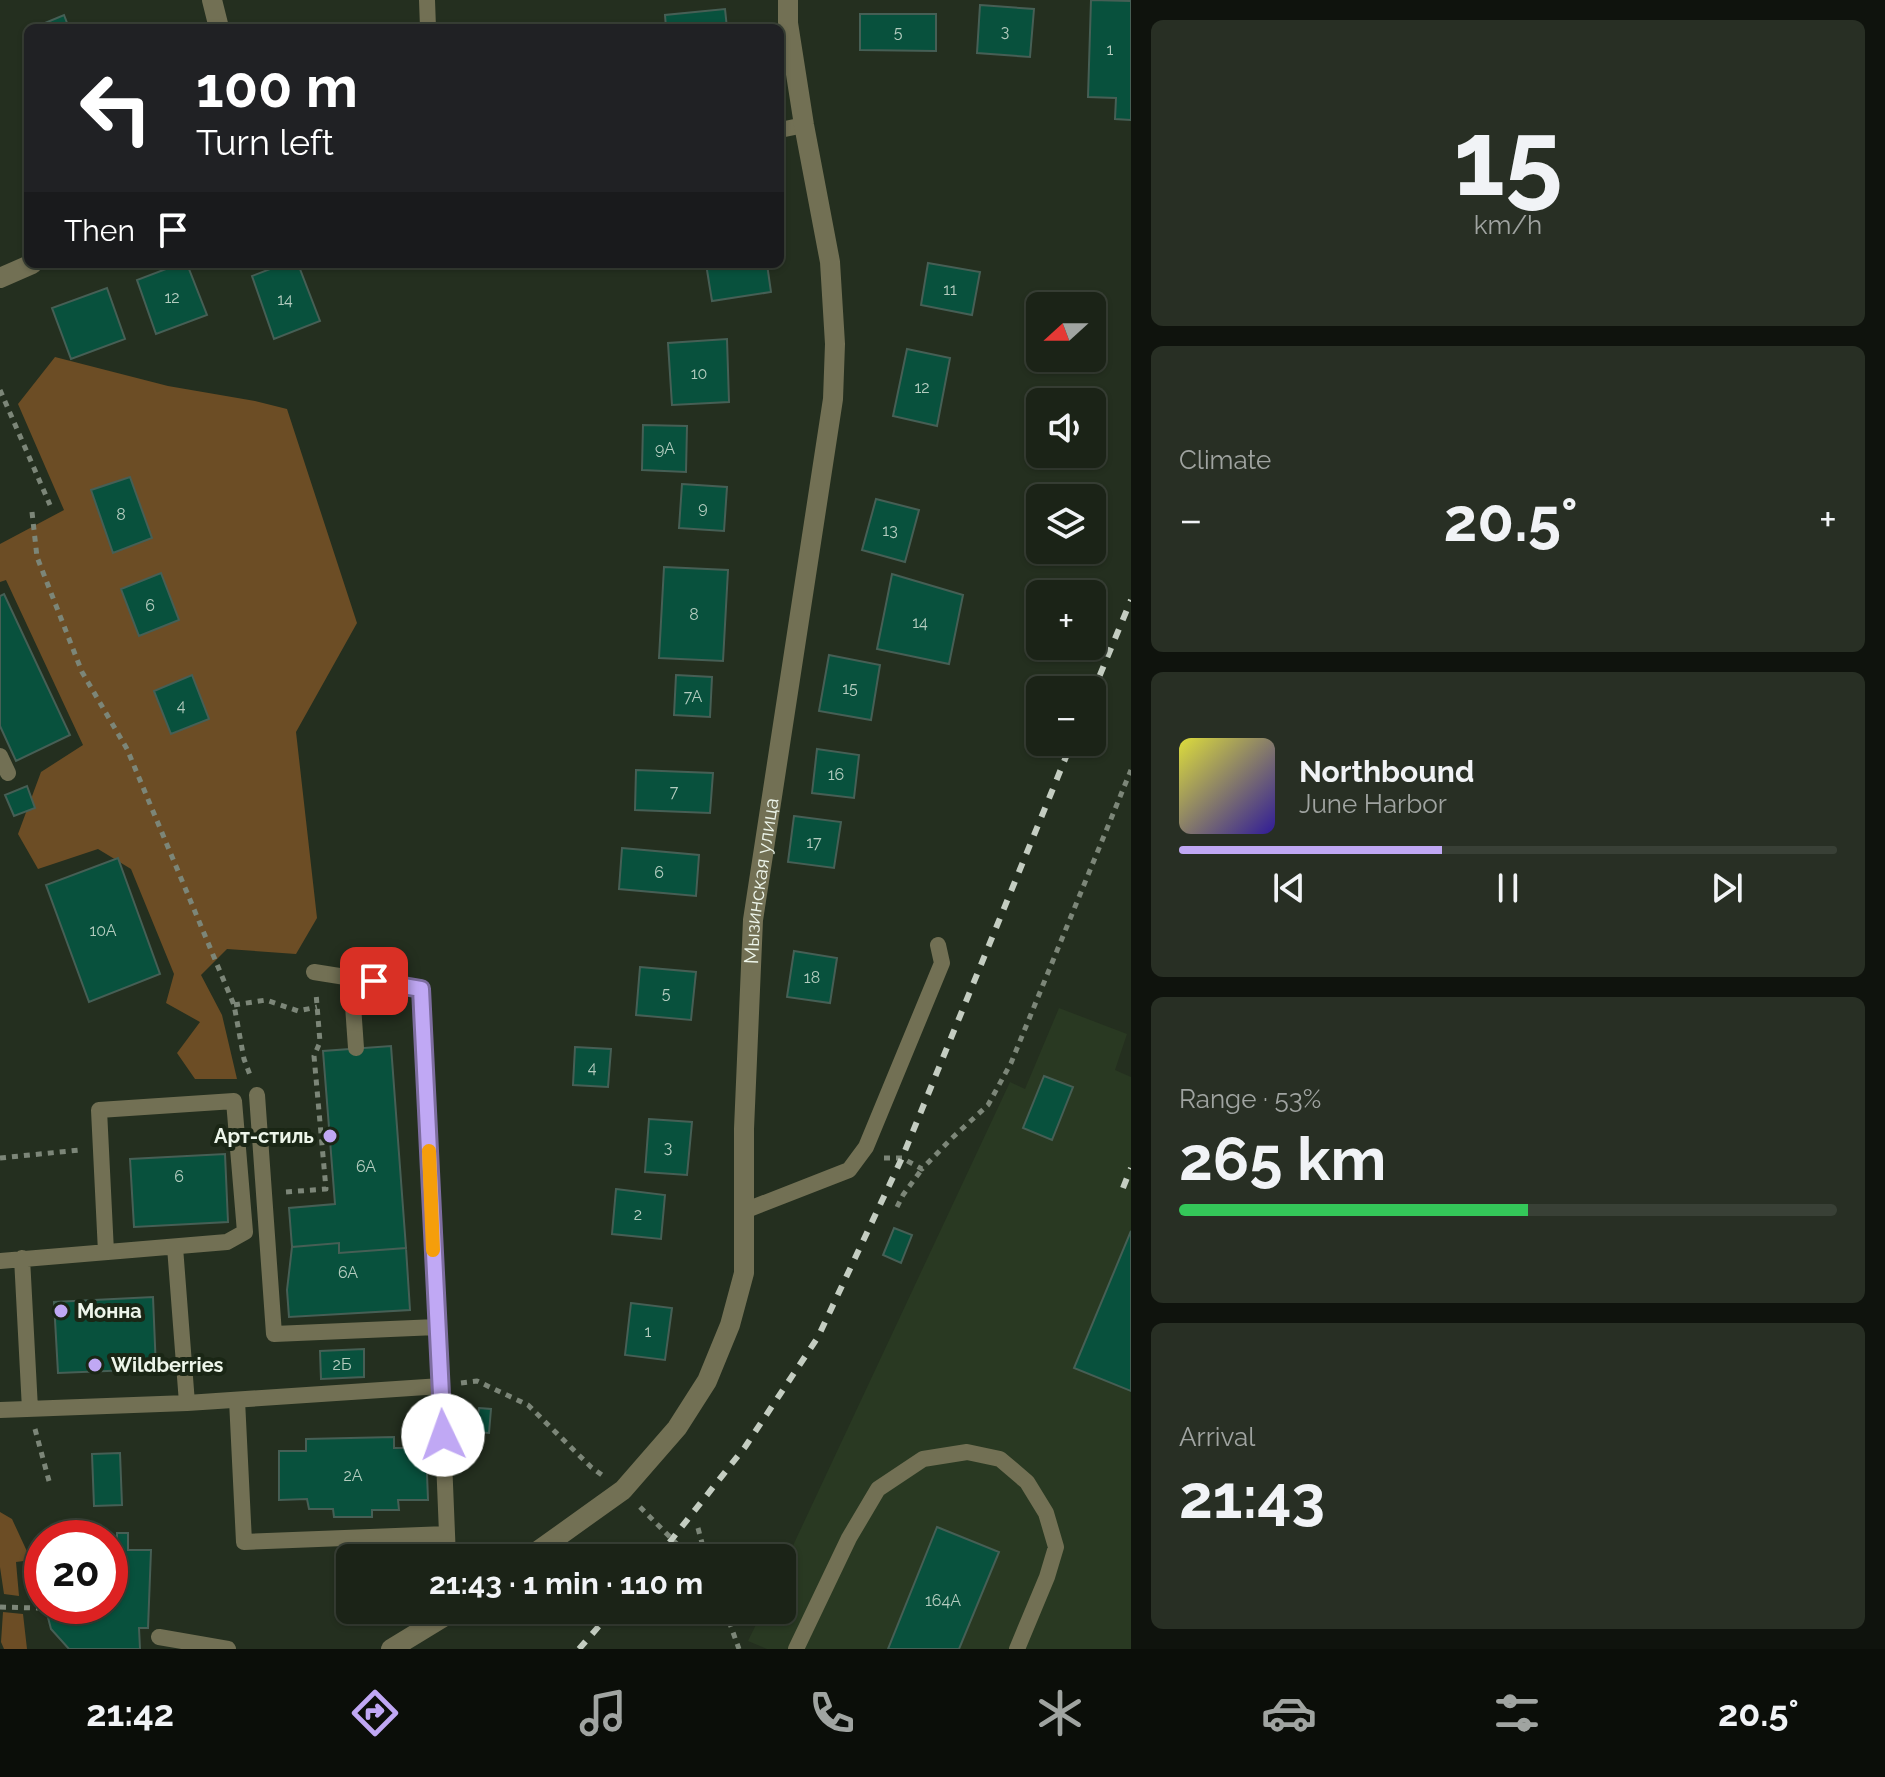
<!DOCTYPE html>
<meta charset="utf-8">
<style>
:root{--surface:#1b2317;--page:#282f24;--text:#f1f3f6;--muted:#a0a4a1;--line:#394036;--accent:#c0a8f4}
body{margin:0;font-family:Raleway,sans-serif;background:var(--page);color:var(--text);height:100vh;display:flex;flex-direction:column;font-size:30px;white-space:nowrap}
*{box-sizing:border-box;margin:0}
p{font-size:26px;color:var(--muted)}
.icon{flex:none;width:44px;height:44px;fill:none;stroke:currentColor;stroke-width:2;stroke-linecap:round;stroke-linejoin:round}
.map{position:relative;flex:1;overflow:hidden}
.sheet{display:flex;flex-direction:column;gap:20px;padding:20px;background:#0f130d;width:754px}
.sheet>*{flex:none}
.guide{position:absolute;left:24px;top:24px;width:760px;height:244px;border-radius:12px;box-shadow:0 2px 6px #0004,0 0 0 2px var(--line);background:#202124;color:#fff;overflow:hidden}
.needle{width:52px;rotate:249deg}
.controls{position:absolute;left:1026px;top:292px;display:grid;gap:16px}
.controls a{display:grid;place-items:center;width:80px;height:80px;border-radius:12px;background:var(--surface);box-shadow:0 2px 6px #0004,0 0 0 2px var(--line);font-size:40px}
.speed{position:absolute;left:24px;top:1520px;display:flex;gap:16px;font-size:40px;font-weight:700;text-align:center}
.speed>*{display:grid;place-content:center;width:104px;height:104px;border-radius:50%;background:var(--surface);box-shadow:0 2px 6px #0004,0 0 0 2px var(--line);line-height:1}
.speed .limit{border:12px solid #d22;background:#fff;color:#111}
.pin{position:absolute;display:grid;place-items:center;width:68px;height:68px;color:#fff;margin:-34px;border-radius:16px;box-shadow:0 4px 12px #0006}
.me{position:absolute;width:88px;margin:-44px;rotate:357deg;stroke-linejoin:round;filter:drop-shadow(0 0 6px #0008)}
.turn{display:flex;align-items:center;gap:28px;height:168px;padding:0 40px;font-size:36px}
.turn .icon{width:104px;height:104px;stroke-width:2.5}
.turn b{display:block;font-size:56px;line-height:68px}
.then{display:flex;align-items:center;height:76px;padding:0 40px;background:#0003;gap:16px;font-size:30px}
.big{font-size:60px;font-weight:700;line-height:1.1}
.sheet .card{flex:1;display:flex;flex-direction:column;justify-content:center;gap:12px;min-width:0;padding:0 28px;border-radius:12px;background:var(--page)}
.sheet .dial{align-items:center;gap:0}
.dial b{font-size:104px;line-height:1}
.song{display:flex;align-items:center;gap:24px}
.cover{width:96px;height:96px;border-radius:12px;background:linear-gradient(135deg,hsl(60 70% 55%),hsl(250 70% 35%))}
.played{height:8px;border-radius:4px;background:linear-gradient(90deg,var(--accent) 40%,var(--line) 40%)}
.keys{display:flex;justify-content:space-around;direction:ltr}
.heat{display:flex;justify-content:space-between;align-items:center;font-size:44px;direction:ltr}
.charge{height:12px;border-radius:6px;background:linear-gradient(90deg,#34c759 53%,var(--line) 0)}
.trip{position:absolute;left:336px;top:1544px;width:460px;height:80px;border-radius:12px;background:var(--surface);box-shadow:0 2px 6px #0004,0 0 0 2px var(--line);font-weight:700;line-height:80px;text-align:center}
.dock{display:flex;height:128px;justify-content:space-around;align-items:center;background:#0b0e09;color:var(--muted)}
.dock .icon{width:56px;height:56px}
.dock .current{color:var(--accent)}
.dock b{font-size:36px;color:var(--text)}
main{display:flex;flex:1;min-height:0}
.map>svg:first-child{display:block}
</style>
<main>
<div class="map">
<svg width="1131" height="1649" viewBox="0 0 1131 1649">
<rect width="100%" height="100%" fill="#242f1f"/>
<path fill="#293922" d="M 1059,1008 L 1127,1034 L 1115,1070 L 1131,1077 L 1131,1649 L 767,1649 L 748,1641 L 763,1610 L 782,1610 L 782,1569 L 1010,1082 L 1025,1089 Z"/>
<path fill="#6c4d25" d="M 55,357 L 168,386 L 255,401 L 287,409 L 357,623 L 296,732 L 317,918 L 296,954 L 227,949 L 201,975 L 222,1015 L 237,1079 L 195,1079 L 177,1053 L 200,1022 L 166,1003 L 174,974 L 131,869 L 98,849 L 38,869 L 18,834 L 41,772 L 83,745 L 6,580 L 0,582 L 0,544 L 64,510 L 18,404 Z
M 0,1512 L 12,1519 L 31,1560 L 16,1562 L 19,1596 L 4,1594 L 0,1567 Z
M 3,1612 L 23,1614 L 27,1649 L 4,1649 L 1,1642 Z"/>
<path fill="#08513d" stroke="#465f55" stroke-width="2" d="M 1091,0 L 1131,1 L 1131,120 L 1115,119 L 1116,98 L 1088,97 Z
M 980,5 L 1034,9 L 1030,57 L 977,53 Z
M 725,9 L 727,28 L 666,28 L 665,15 Z
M 860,14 L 936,14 L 936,51 L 860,50 Z
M 64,15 L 69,28 L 33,28 Z
M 928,263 L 980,272 L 972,315 L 921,305 Z
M 179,264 L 187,264 L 207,315 L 156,334 L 137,280 Z
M 283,264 L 298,264 L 320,321 L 274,339 L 252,276 Z
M 706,264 L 767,264 L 771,292 L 712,301 Z
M 107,288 L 125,339 L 71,359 L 52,308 Z
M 727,339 L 729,402 L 672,405 L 668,343 Z
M 907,349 L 950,358 L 937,426 L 893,416 Z
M 643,425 L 687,426 L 686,472 L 642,470 Z
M 130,477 L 152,538 L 113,553 L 91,490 Z
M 682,484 L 727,487 L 724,531 L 679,528 Z
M 876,499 L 919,510 L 905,562 L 862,550 Z
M 664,567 L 728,570 L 723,661 L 659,658 Z
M 161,573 L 179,620 L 139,636 L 121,589 Z
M 892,574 L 963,595 L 949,664 L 877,649 Z
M 4,594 L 70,735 L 16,761 L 0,726 L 0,596 Z
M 829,655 L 880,665 L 871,720 L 819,711 Z
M 192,675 L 209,719 L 171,734 L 154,691 Z
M 676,675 L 712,677 L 710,717 L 674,715 Z
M 817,749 L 859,755 L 854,798 L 812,793 Z
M 636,770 L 713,773 L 710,813 L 635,810 Z
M 27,786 L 35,808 L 14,816 L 5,795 Z
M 794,816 L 841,822 L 834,868 L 788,862 Z
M 622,848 L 699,855 L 696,896 L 619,889 Z
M 118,858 L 160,974 L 89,1002 L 46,885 Z
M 794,951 L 837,958 L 830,1003 L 787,997 Z
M 640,967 L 696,972 L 691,1020 L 636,1015 Z
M 391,1046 L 406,1248 L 339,1253 L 339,1243 L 292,1247 L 289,1208 L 335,1204 L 323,1051 Z
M 575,1047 L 611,1049 L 608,1087 L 573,1085 Z
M 1044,1076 L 1073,1087 L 1052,1140 L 1023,1128 Z
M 649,1119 L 692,1122 L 687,1175 L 645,1172 Z
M 225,1154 L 228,1222 L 134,1227 L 130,1159 Z
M 616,1189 L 665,1195 L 661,1239 L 612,1234 Z
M 894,1228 L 912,1235 L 901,1263 L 883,1255 Z
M 1131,1231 L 1131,1391 L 1074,1368 Z
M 339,1243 L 339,1253 L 406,1248 L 410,1310 L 289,1317 L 287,1290 L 292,1247 Z
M 153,1297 L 156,1369 L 58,1373 L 54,1302 Z
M 631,1303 L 672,1308 L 665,1360 L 625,1355 Z
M 364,1349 L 364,1377 L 321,1379 L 320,1351 Z
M 479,1408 L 491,1409 L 489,1433 L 476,1432 Z
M 394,1437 L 394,1448 L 426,1448 L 428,1500 L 398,1500 L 399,1510 L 372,1510 L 372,1517 L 334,1517 L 333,1509 L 309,1509 L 307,1499 L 279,1500 L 279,1451 L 306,1451 L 306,1439 Z
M 120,1453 L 122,1505 L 94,1506 L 92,1454 Z
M 937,1527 L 999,1552 L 959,1649 L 888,1649 Z
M 117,1533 L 128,1533 L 128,1550 L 151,1550 L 148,1628 L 139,1628 L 140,1649 L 69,1649 L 51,1629 L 45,1606 L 110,1606 L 110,1547 L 117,1547 Z"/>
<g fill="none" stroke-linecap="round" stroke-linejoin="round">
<path stroke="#7c8678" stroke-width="5" stroke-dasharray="6 6" stroke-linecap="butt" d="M 0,390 L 50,505
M 32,512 L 37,557 L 82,672 L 127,749 L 234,1005 L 244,1059 L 250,1075
M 234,1005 L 266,1000 L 298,1011 L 317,1007
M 0,1158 L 80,1150
M 884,1158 L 902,1158 L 922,1169 L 951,1139 L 988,1105 L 1011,1063 L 1131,770
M 286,1192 L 326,1189 L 314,1056 L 320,1042 L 316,993
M 897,1207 L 903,1195 L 922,1169
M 461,1383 L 477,1381 L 528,1405 L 591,1467 L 602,1475
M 35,1429 L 49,1481
M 640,1507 L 681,1548
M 698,1528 L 706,1558
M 0,1607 L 38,1608
M 725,1610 L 739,1649"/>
<path stroke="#727054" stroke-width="16" d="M 427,0 L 428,28
M 780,130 L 804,125
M 0,756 L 8,773
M 314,972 L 421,989 L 441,1386
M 351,977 L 356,1048
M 257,1095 L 274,1334 L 437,1327
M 744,1211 L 849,1170 L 866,1147 L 942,963 L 938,945
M 175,1247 L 187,1403
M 22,1258 L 30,1409
M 0,1261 L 227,1242 L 245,1232 L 234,1101 L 99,1110 L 106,1252
M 237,1400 L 244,1542 L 447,1534
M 0,1410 L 187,1403 L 441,1386 L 448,1558
M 159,1637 L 228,1649
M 796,1649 L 849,1538 L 878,1489 L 923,1459 L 967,1452 L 1000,1459 L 1027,1482 L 1046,1513 L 1056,1547 L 1047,1577 L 1017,1649"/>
<g stroke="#727054" stroke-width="20">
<path d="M 212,0 L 219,28"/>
<path d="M 0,278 L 32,264"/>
<path id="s1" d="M 528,1558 L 623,1490 L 677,1428 L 707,1381 L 730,1325 L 744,1273 L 744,1129 L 753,920 L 833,399 L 835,344 L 830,262 L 804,125 L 788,23 L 788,0"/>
<path d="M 391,1649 L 455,1610"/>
</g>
<path stroke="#c4cdc1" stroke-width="6" stroke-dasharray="10 10" stroke-linecap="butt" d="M 1092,694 L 1131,600
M 1123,1188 L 1131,1168
M 657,1558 L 745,1447 L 818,1337 L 902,1158 L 1072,742
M 579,1649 L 613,1610"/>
</g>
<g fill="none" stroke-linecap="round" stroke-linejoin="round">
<g stroke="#7d6d9f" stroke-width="20">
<path id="route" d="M 374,981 L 421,989 L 443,1435"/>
</g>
<use href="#route" stroke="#c0a8f4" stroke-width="14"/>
<path stroke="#f59e0b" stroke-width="14" d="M 429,1151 L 433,1250"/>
</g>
<g fill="#c0a8f4" stroke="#1a2615" stroke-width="3">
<circle cx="330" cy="1136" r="8"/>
<circle cx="61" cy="1311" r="8"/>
<circle cx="95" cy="1365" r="8"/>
</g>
<g text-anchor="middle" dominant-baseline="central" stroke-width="8" stroke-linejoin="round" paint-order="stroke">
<g font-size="16" fill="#b4ccbf">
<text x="1005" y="31">3</text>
<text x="898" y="32">5</text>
<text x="1110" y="49">1</text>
<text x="950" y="289">11</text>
<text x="172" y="297">12</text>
<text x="285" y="299">14</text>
<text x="699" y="373">10</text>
<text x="922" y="387">12</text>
<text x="665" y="448">9А</text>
<text x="703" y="507">9</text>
<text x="121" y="514">8</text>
<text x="890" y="530">13</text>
<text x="150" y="605">6</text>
<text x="694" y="614">8</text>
<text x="920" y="622">14</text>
<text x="850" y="688">15</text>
<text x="693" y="696">7А</text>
<text x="181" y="705">4</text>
<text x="836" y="774">16</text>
<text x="674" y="791">7</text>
<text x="814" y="842">17</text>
<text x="659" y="872">6</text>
<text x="103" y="930">10А</text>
<text x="812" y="977">18</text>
<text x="666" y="993">5</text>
<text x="592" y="1067">4</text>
<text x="668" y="1147">3</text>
<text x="366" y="1166">6А</text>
<text x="179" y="1176">6</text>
<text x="638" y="1214">2</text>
<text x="348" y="1272">6А</text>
<text x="648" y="1331">1</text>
<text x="342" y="1364">2Б</text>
<text x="353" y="1475">2А</text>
<text x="943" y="1600">164А</text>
</g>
<g font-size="20" fill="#edf5ea" stroke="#1a2615">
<text stroke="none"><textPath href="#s1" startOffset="762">Мызинская улица</textPath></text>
</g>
<g font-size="20" font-weight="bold" fill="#edf5ea" stroke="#1a2615" text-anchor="start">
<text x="314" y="1136" text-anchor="end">Арт-стиль</text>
<text x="77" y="1311">Монна</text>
<text x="111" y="1365">Wildberries</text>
</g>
</g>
</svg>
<div class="controls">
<a><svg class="needle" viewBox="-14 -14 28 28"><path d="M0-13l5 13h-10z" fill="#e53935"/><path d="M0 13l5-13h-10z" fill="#a0a4a1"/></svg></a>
<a><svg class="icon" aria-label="sound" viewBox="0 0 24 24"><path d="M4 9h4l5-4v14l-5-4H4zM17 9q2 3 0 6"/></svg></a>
<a><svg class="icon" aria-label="layers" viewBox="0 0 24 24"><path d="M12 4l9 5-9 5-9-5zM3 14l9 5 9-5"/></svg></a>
<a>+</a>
<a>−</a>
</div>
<div class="speed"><div class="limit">20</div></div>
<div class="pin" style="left:374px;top:981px;background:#d93025"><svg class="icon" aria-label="arrive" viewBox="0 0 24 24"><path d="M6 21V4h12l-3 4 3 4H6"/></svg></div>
<svg class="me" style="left:443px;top:1435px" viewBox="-20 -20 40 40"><circle r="19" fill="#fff"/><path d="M0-13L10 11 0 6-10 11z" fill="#c0a8f4"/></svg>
<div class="trip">21:43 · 1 min · 110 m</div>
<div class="guide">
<div class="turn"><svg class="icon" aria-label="left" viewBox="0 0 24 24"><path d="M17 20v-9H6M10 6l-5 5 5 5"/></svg><div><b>100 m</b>Turn left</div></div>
<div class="then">Then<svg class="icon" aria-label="arrive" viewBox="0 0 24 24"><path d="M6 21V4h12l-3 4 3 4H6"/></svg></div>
</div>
</div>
<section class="sheet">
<div class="card dial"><b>15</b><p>km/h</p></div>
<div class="card"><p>Climate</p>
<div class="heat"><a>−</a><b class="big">20.5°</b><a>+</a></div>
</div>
<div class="card">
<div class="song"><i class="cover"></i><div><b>Northbound</b><p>June Harbor</p></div></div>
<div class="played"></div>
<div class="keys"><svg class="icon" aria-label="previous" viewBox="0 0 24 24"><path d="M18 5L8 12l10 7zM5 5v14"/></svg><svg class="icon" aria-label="pause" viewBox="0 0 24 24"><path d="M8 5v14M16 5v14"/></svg><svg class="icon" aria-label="next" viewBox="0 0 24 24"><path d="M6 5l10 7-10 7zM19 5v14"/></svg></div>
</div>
<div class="card"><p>Range · 53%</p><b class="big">265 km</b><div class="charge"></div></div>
<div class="card"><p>Arrival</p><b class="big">21:43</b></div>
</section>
</main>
<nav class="dock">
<b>21:42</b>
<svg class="icon current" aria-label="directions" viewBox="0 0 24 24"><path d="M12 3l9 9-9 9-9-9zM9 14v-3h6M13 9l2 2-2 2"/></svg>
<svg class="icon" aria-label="music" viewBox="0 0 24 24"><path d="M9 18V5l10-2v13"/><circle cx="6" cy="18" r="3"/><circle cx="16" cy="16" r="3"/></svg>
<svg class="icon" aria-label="phone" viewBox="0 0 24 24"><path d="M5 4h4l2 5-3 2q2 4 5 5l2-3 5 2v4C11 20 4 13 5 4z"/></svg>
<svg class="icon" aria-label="climate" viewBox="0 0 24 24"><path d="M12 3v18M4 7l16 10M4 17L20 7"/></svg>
<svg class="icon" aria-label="car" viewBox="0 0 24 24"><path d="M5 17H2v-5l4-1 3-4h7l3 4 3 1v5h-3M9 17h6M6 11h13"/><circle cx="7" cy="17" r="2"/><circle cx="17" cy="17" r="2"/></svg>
<svg class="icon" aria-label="filters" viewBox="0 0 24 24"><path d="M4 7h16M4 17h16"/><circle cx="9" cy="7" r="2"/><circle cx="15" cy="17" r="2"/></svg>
<b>20.5°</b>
</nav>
